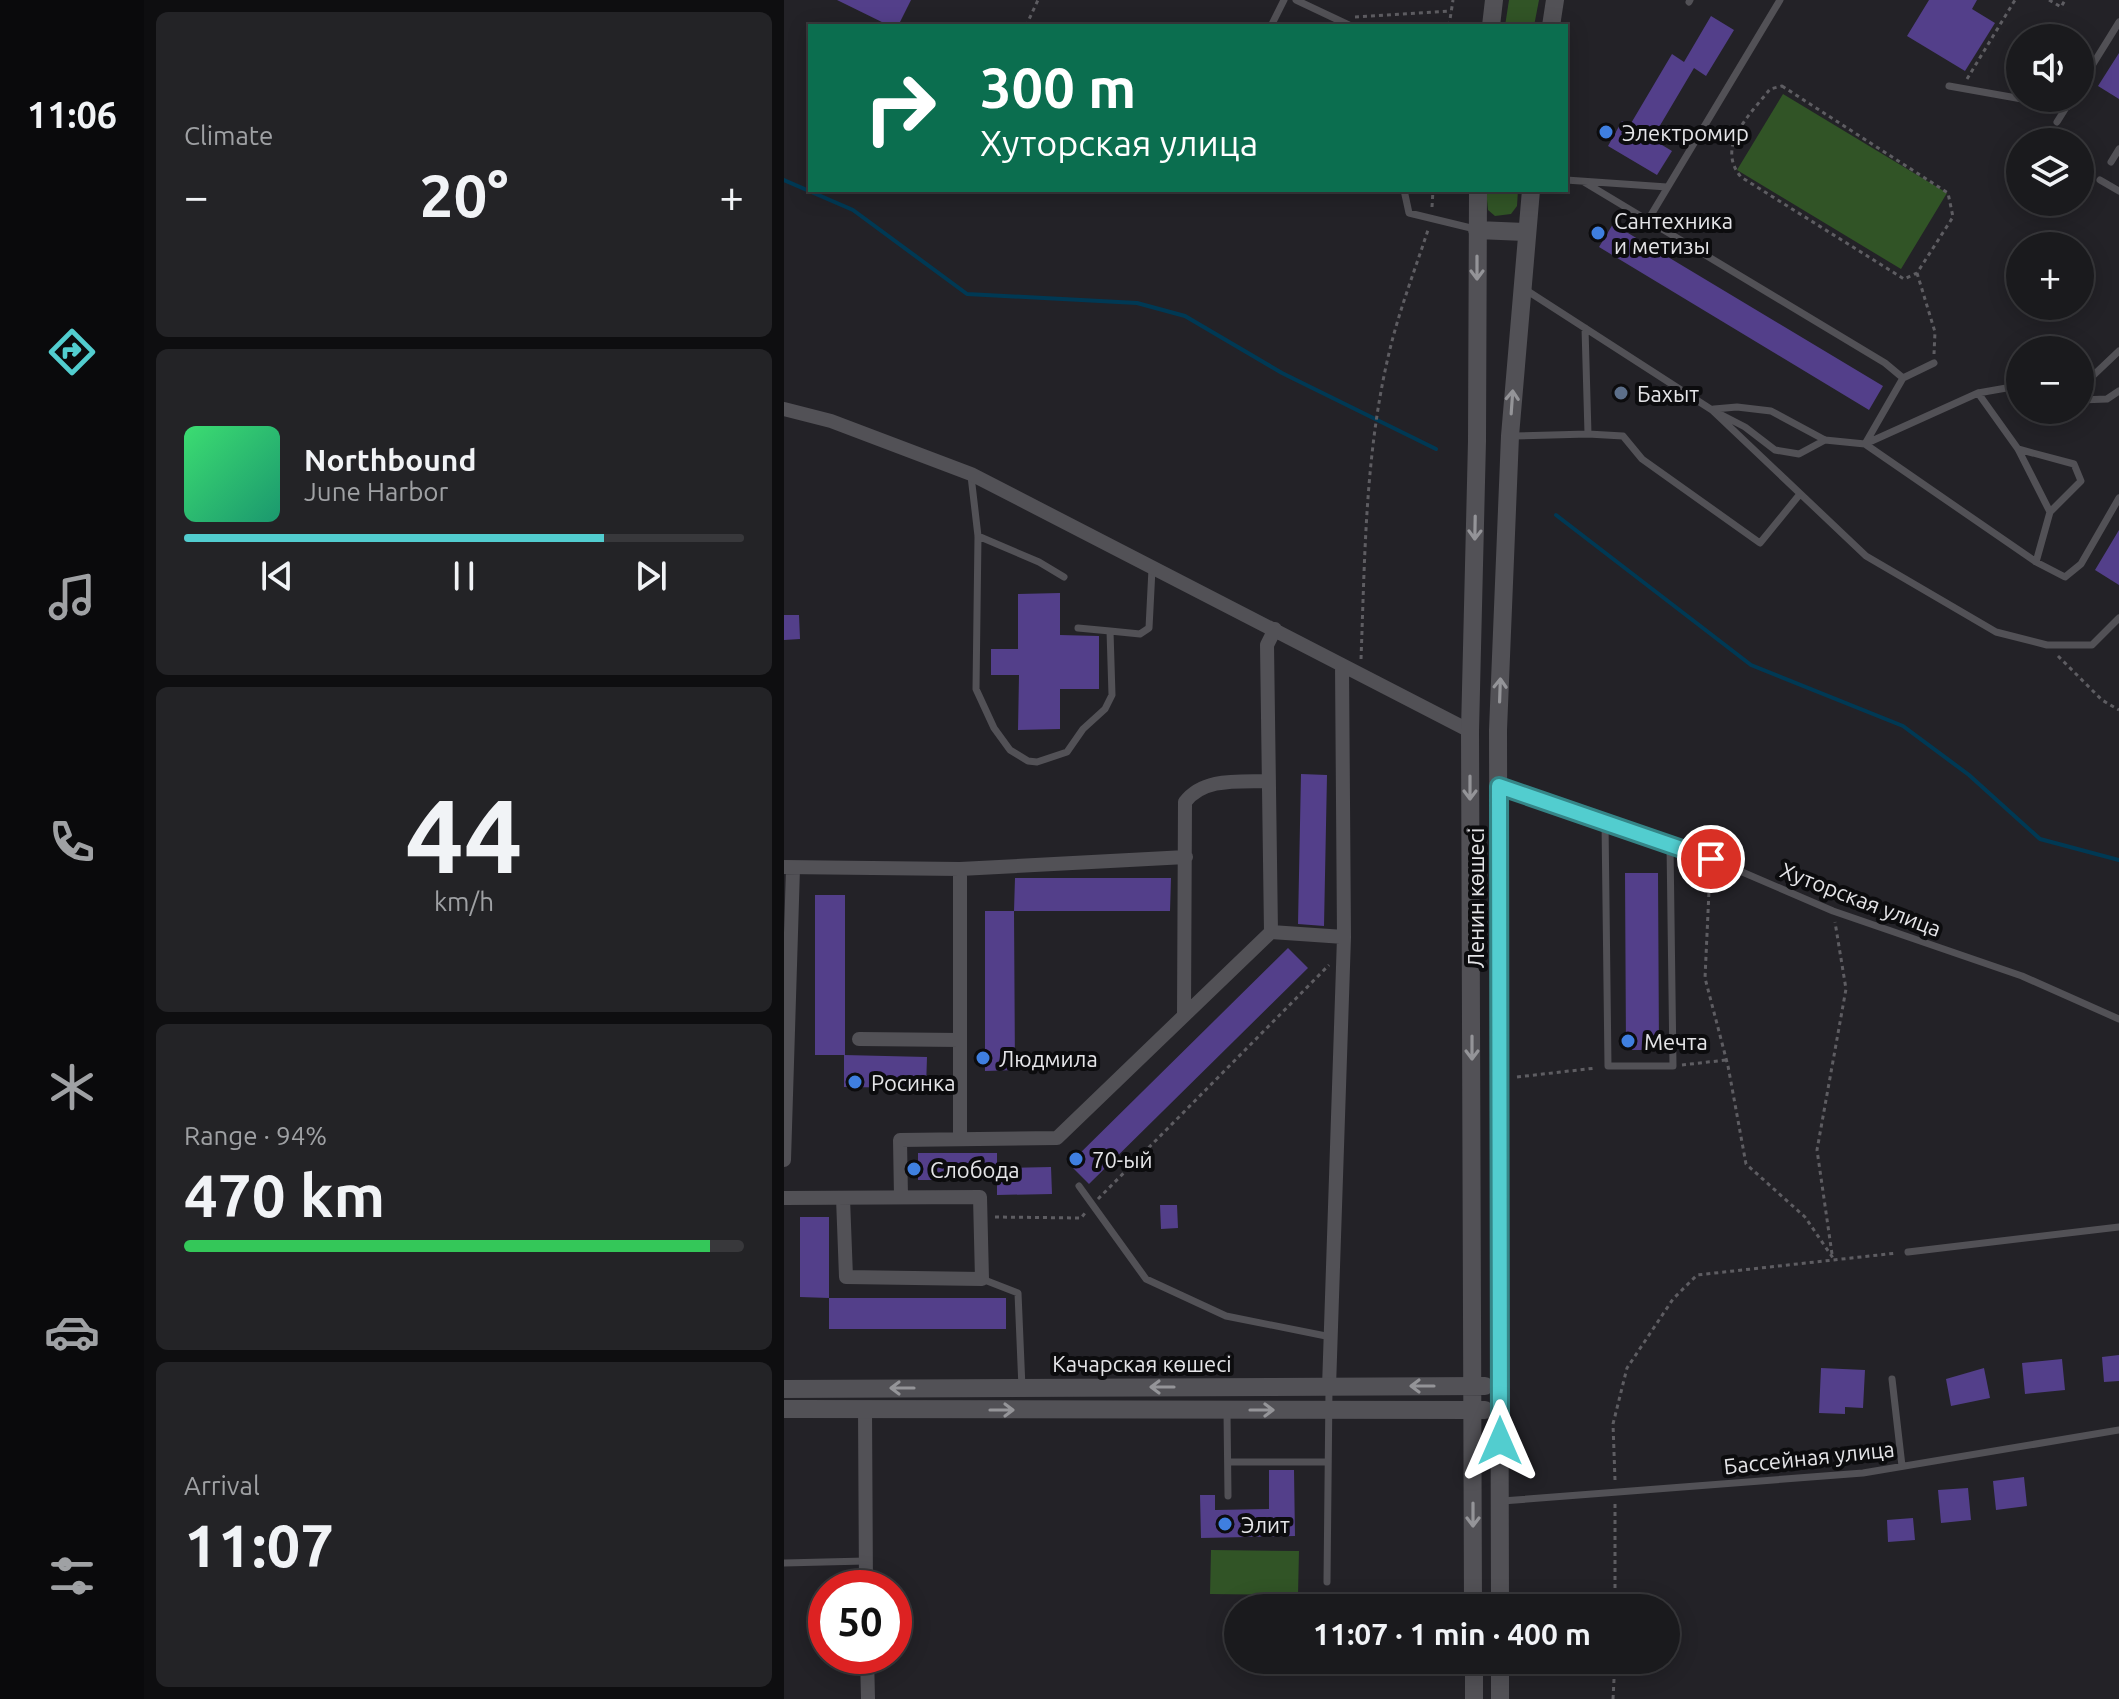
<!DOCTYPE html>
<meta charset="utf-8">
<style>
:root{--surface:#1a1a1d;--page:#232326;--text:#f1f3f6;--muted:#9fa1a4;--line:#38383b;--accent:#52cdcf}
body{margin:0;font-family:Ubuntu,sans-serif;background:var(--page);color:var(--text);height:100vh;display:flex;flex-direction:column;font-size:30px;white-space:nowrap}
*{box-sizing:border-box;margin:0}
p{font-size:26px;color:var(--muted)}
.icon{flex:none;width:44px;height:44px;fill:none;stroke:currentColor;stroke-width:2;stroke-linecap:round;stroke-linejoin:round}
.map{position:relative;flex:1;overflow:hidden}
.details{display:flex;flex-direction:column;gap:12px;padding:12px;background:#0e0e10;width:640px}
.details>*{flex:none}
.guide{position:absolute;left:24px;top:24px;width:760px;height:168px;border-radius:0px;box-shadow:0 4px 20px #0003,0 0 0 2px var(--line);background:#0b6e4f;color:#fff;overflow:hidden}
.controls{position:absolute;left:1222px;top:24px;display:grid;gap:16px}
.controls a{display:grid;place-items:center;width:88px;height:88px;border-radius:50%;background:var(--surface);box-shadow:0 4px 20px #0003,0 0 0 2px var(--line);font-size:40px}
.speed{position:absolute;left:24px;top:1570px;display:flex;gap:16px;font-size:40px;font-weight:700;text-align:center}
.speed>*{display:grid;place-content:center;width:104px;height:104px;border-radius:50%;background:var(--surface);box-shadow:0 4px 20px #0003,0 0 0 2px var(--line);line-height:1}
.speed .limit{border:12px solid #d22;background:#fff;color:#111}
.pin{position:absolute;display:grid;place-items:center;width:68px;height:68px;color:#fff;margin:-34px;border:4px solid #fff;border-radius:50%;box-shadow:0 2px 8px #0007}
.me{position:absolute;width:88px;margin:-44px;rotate:0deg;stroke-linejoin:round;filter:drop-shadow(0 0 6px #0008)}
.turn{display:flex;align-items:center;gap:28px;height:168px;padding:0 40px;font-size:36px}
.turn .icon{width:104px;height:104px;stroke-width:2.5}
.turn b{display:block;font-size:56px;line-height:68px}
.big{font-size:60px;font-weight:700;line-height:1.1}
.details .card{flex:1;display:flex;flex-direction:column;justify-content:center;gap:12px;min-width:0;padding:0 28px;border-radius:12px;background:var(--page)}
.details .dial{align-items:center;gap:0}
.dial b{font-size:104px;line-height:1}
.song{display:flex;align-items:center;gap:24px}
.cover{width:96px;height:96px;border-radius:12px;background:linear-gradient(135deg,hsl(140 70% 55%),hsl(160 70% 35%))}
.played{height:8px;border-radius:4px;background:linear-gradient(90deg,var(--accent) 75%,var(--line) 75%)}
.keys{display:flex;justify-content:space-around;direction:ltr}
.heat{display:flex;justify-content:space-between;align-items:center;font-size:44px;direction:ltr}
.charge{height:12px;border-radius:6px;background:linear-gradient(90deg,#34c759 94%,var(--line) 0)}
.trip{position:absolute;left:440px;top:1594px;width:456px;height:80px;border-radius:40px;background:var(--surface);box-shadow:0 4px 20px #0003,0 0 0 2px var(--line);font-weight:700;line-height:80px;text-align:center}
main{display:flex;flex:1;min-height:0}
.dock{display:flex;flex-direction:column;width:144px;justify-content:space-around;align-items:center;background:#0a0a0c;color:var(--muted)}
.dock .icon{width:56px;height:56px}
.dock .current{color:var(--accent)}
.dock b{font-size:36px;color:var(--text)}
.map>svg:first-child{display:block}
</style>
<main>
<nav class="dock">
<b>11:06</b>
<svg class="icon current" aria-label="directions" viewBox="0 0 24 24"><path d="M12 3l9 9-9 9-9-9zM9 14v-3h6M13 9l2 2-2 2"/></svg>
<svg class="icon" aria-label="music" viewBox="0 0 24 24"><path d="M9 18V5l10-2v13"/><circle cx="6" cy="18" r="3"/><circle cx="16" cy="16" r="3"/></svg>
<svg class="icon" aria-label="phone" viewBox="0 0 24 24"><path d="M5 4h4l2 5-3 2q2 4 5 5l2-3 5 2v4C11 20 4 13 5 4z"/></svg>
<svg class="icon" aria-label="climate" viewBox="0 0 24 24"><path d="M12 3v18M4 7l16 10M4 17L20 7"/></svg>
<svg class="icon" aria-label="car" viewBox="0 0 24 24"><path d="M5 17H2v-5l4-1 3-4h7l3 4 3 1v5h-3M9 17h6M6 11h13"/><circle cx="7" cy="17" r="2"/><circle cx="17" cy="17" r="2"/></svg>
<svg class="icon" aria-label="filters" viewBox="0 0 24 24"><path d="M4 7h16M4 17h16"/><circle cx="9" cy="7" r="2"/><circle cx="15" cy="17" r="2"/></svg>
</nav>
<section class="details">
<div class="card"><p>Climate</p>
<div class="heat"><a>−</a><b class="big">20°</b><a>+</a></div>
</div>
<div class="card">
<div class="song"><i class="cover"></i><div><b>Northbound</b><p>June Harbor</p></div></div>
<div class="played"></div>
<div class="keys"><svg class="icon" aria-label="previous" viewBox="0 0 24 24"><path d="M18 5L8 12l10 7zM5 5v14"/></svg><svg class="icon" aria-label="pause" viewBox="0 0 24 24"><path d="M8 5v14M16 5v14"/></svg><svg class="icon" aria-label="next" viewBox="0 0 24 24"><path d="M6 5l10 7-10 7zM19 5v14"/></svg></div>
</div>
<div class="card dial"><b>44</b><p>km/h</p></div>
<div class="card"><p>Range · 94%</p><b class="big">470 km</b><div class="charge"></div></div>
<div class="card"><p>Arrival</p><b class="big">11:07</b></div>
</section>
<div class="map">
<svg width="1335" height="1699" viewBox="0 0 1335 1699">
<rect width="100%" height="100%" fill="#232227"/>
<path fill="#315426" d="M 725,0 L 755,0 L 750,26 L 721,26 Z
M 999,94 L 1163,193 L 1117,269 L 953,170 Z
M 702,190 L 734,190 L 733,206 L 727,214 L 711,216 L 704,210 Z
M 427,1550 L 515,1551 L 514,1595 L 426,1594 Z"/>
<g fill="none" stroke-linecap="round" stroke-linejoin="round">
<path stroke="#003954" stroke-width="4" d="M 0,180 L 69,210 L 183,294 L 353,303 L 401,316 L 498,373 L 652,449
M 772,515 L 967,665 L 1119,726 L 1185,775 L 1256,839 L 1335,860"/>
</g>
<path fill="#533f8a" d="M 53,0 L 127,0 L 114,26 L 106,26 Z
M 1145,0 L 1193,0 L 1188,9 L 1211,23 L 1181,71 L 1123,36 Z
M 927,16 L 950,30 L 922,76 L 910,68 L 868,139 L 888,151 L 873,175 L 824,146 L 838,121 L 846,125 L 888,54 L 900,62 Z
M 1335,53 L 1335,99 L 1314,86 Z
M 829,224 L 1099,386 L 1085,410 L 815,247 Z
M 1335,530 L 1335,585 L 1311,570 Z
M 276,593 L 276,635 L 315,636 L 315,689 L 276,689 L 276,729 L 234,730 L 235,675 L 207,675 L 207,649 L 234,649 L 234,594 Z
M 0,615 L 15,615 L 16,639 L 0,640 Z
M 517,774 L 543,775 L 540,926 L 514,924 Z
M 841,873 L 874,873 L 875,1050 L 842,1050 Z
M 231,878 L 387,878 L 386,911 L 230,911 Z
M 31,895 L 61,895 L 61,1055 L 31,1055 Z
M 201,911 L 230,911 L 231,1070 L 201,1071 Z
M 504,948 L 524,968 L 305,1184 L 285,1164 Z
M 60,1055 L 143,1057 L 142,1088 L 60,1087 Z
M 134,1153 L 213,1153 L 213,1168 L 267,1167 L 268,1194 L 213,1195 L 213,1180 L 134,1180 Z
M 376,1205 L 393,1205 L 394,1228 L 377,1229 Z
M 16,1217 L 45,1217 L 45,1298 L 16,1297 Z
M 45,1298 L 222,1298 L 222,1329 L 45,1329 Z
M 1335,1355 L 1335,1381 L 1320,1382 L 1318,1357 Z
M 1278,1359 L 1281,1390 L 1241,1394 L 1238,1363 Z
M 1037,1368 L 1081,1370 L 1079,1408 L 1061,1407 L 1061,1414 L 1035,1413 Z
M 1200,1368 L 1206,1398 L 1167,1406 L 1162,1379 Z
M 485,1470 L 510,1470 L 511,1536 L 417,1538 L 416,1495 L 431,1495 L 431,1510 L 485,1509 Z
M 1240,1477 L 1243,1506 L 1212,1510 L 1209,1481 Z
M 1184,1488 L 1187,1520 L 1157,1523 L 1154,1490 Z
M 1129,1518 L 1131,1540 L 1104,1542 L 1103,1520 Z
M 882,1616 L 894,1616 L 894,1647 L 882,1647 Z"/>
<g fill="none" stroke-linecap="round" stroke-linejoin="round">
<path stroke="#5e5d62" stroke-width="3" stroke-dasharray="4 4" stroke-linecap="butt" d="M 1265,0 L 1277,7 L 1281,0
M 571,17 L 667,11
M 242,26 L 254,0
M 665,26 L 669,0
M 1183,79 L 1231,0
M 998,86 L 1164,193 L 1169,217 L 1133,273 L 1120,279 L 957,177 C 931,146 966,115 986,89 Z
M 648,207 L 649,190
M 1133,273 L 1151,332 L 1150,354
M 1274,656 L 1318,700 L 1335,710
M 577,659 C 581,555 581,451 606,349 C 616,308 632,267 645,227
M 926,869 L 921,978 L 944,1066 L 962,1164 L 1021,1217 L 1049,1258
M 898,1065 L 942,1060
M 733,1077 L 812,1068
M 314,1199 L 545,965
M 211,1217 L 297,1218 L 301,1213
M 1048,1254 L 1033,1150 L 1062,989 L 1051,922
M 831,1480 L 829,1424 L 843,1368 L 889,1299 L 913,1275 L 1113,1253
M 831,1504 L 831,1608
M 829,1699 L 831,1660"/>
<path stroke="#525156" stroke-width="7" d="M 512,0 L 567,26
M 905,2 L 906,0
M 487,26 L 500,0
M 1296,85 L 1335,22
M 1165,86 L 1283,107
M 1273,122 L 1288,98
M 1327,162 L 1335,149
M 782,180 L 883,187
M 1316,180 L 1335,191
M 800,182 L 1101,363 L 1119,378 L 1081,444 L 1252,562 L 1281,577 L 1297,564 L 1335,498
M 620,190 L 625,213 L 691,229
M 864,220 L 996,0
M 742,290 L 928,410 L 961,427 L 991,450 L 1015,454 L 1041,440
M 1119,378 L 1150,363
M 1296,388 L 1335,351
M 1194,393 L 1234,449 L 1266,512 L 1252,562
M 1296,400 L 1323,399 L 1335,391
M 930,409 L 953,407 L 987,411 L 1041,440 L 1081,444 L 1194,393 L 1228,387 L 1236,389
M 928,410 L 1082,556 L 1212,632 L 1263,645 L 1308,645 L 1335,618
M 804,434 L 839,436 L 858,459 L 976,543 L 1016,494
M 728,436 L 804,434 L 801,328
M 1234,449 L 1290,464 L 1297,481 L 1266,512
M 187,476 L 194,536 L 192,689 L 210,728 L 226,750 L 244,761 L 253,762 L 283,752 L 299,729 L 321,709 L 328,695 L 326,631 L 356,634 L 365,628 L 368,569
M 194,536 L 255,562 L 280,577
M 294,628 L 326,631
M 717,787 L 914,853 L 1049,911 L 1238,976 L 1335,1019
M 821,822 L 824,1066 L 889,1066 L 886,844
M 295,1186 L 362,1279 L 442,1316 L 547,1337
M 1124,1252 L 1335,1227
M 198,1279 L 234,1293 L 238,1388
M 1108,1379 L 1118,1466
M 443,1412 L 444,1496
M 444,1462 L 543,1462
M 718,1501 L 1079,1473 L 1335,1430
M 0,1563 L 81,1561
M 543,1582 L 545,1389"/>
<path stroke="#525156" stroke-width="14" d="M 0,409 L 47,421 L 187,474 L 686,731
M 0,867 L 176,869 L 402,857
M 176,869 L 176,1139
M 487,932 L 560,937
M 400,1015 L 401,802 C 420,777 455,782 485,781
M 75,1039 L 176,1040
M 0,1160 L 9,868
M 117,1197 L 116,1140 L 273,1138 L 487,932 L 483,645 L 491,629
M 0,1198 L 196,1197 L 198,1279 L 62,1277 L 59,1198
M 545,1387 L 560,937 L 558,665
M 81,1409 L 82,1588
M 83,1656 L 84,1699"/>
<path stroke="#525156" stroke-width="18" d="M 707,26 L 710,0
M 767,26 L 771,0
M 693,230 L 741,232
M 0,1389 L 701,1386
M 0,1409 L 701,1410
M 689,1608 L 686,731 L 693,441 L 694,190
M 716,1608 L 714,730 L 726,436 L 747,190
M 690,1660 L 690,1699
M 716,1660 L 716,1699"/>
</g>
<defs><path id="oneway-shaft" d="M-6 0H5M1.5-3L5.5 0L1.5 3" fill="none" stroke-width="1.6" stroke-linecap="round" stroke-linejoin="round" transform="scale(2)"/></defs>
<g stroke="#949498">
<use href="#oneway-shaft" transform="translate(693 268) rotate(90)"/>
<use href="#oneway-shaft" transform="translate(728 402) rotate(-86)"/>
<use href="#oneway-shaft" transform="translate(691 528) rotate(91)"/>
<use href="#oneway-shaft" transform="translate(716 690) rotate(-88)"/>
<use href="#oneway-shaft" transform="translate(686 788) rotate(90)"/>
<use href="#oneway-shaft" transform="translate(688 1048) rotate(90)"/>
<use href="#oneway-shaft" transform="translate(638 1386) rotate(180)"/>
<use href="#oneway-shaft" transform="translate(378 1387) rotate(180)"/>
<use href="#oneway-shaft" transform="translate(118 1388) rotate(180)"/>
<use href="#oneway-shaft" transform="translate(218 1410)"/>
<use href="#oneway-shaft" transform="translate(478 1410)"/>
<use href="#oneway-shaft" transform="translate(689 1515) rotate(90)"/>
</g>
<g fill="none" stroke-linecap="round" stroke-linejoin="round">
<g stroke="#358587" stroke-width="20">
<path id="route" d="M 716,1441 L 715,786 L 927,859"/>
</g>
<use href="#route" stroke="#52cdcf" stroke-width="14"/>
</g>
<g fill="#3f7fe0" stroke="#0c0c0e" stroke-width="3">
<circle cx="822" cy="132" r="8"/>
<circle cx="814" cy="233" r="8"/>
<circle cx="844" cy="1041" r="8"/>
<circle cx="199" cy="1058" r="8"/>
<circle cx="71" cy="1082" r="8"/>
<circle cx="292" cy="1159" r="8"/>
<circle cx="130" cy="1169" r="8"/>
<circle cx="441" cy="1524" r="8"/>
</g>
<circle fill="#5c6f8a" stroke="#0c0c0e" stroke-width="3" cx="837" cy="393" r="8"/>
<g text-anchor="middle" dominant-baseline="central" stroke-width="8" stroke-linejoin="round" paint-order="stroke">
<g font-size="22" fill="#e5e5e8" stroke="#0c0c0e" text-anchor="start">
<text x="838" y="132">Электромир</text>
<text x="830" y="220">Сантехника<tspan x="830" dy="25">и метизы</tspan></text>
<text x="853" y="393">Бахыт</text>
<text x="860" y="1041">Мечта</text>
<text x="215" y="1058">Людмила</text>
<text x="87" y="1082">Росинка</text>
<text x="308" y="1159">70-ый</text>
<text x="146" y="1169">Слобода</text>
<text x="457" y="1524">Элит</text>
</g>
<g font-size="22" fill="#e5e5e8" stroke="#0c0c0e">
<text transform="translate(691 898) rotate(-90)">Ленин көшесі</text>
<text transform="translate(1077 899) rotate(21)">Хуторская улица</text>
<text x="358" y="1363">Качарская көшесі</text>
<text transform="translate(1025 1457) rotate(-6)">Бассейная улица</text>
</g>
</g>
</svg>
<div class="controls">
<a><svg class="icon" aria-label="sound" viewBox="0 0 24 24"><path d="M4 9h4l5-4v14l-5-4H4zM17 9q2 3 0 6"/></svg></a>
<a><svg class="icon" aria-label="layers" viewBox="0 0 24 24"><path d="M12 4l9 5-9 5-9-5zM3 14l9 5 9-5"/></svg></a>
<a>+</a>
<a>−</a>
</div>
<div class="speed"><div class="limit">50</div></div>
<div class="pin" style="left:927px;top:859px;background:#d93025"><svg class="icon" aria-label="arrive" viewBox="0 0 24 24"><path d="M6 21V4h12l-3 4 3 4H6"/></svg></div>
<svg class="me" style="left:716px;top:1441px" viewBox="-20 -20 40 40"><path d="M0-17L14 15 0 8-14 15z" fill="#52cdcf" stroke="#fff" stroke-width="4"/></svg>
<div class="trip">11:07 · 1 min · 400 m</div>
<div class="guide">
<div class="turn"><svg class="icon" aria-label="right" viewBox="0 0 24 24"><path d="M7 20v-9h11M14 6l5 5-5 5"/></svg><div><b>300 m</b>Хуторская улица</div></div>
</div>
</div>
</main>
